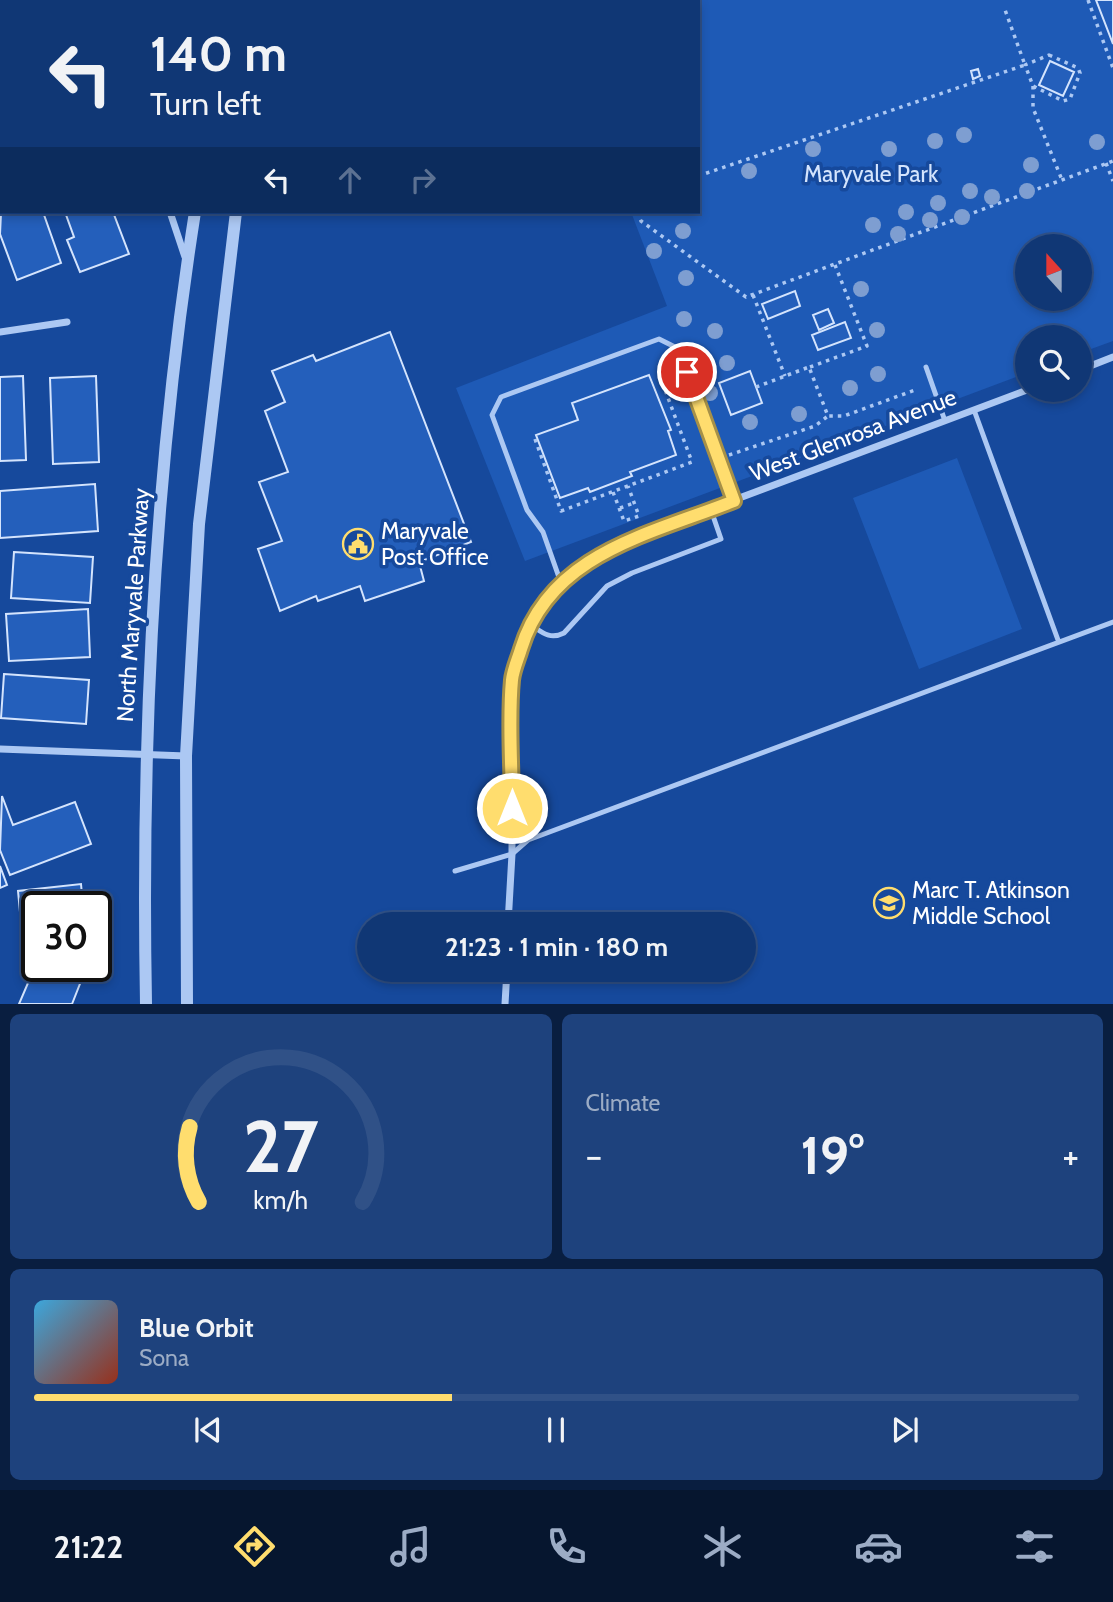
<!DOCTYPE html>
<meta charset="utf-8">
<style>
:root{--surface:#103775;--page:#1e427d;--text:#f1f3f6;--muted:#9cacc5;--line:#305187;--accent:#ffdd6e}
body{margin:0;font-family:Cabin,sans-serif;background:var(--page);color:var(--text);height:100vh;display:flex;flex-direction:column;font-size:26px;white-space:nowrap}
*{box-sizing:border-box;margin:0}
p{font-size:23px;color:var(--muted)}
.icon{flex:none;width:38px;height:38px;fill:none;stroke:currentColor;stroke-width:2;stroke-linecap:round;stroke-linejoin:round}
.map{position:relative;height:1004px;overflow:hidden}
.side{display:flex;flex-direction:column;gap:10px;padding:10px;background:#091e40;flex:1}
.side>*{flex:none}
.banner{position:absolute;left:0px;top:0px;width:700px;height:214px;box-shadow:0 4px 10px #0003,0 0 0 2px var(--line);background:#103775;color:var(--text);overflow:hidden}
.needle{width:46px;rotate:339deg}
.controls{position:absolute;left:1015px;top:234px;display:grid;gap:14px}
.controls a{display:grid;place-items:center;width:77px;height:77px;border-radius:50%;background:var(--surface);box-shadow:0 4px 10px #0003,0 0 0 2px var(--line);font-size:35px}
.speed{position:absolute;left:21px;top:891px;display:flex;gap:14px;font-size:35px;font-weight:700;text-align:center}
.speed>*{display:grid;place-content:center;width:91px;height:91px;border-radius:50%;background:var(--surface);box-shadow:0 4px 10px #0003,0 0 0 2px var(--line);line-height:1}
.speed .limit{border:4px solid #111;border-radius:10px;background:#fff;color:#111}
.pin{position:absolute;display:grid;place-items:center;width:60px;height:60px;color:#fff;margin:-30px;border:4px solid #fff;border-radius:50%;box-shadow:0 2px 7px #0007}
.me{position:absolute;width:77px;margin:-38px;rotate:0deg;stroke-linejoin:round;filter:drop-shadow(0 0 5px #0008)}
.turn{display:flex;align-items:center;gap:24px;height:147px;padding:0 35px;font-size:32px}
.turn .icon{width:91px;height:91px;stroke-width:2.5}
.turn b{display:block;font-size:49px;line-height:60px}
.lanes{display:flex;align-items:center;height:66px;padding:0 35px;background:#0003;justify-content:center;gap:35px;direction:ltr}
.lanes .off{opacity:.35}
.big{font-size:52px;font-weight:800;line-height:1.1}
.side .widget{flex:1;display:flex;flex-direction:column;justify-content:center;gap:10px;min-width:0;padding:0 24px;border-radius:10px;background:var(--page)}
.side .dial{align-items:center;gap:0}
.dial svg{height:182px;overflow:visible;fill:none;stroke:var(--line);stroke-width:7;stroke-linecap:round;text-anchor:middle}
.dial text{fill:var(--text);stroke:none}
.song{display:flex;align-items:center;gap:21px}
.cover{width:84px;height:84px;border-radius:10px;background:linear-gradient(135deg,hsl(200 70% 55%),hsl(10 70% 35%))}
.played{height:7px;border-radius:4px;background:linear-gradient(90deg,var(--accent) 40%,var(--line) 40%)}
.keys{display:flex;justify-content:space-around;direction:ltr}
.heat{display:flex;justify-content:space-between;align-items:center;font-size:38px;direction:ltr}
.side .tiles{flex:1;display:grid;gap:10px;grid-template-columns:1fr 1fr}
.widget:last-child{grid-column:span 2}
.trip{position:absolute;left:357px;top:912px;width:399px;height:70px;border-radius:35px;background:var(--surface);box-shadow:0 4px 10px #0003,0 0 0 2px var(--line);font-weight:800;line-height:70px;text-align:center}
.tab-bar{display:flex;height:112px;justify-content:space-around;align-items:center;background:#06162f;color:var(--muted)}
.tab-bar .icon{width:49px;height:49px}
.tab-bar .current{color:var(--accent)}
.tab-bar b{font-size:32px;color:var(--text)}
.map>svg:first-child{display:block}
</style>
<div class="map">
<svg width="1113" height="1004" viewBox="0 0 1113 1004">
<rect width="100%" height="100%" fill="#16499c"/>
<path fill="#1e5ab6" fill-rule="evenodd" d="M 550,0 L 1113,0 L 1113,341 L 1080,353 L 1080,338 L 1027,338 L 1027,373 L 525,561 L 456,388 L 667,306 L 631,212 L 698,212 L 698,2 ZM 1027,247 L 1080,247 L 1080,299 L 1027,299 Z
M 957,458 L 1022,629 L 919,669 L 853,498 Z"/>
<path fill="#245fbb" stroke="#d4e4fd" stroke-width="2" d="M 328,0 L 401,0 L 327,2 Z
M 1096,0 L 1113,0 L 1113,44 Z
M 1050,61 L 1074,72 L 1063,96 L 1039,85 Z
M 978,69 L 980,76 L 973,79 L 971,71 Z
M 2,79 L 2,169 L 0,170 L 0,80 Z
M 2,193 L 2,212 L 43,212 L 61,263 L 17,280 L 0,234 Z
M 65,212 L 113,212 L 129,254 L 80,272 L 67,240 L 74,237 Z
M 795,291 L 800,306 L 768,319 L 762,304 Z
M 828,309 L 834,323 L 819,330 L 813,315 Z
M 845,322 L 851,338 L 818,350 L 812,335 Z
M 390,332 L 471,542 L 419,562 L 424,581 L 365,601 L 360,586 L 318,601 L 316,596 L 280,611 L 258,549 L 282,541 L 259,482 L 288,472 L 265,411 L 285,402 L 272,371 L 313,355 L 316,361 Z
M 750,371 L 762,403 L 731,415 L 719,383 Z
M 649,375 L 671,430 L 668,431 L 676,455 L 630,472 L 632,476 L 590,492 L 588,488 L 560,498 L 536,435 L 578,420 L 572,403 Z
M 23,376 L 26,460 L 0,461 L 0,377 Z
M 96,376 L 99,462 L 53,464 L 50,378 Z
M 95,484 L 98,531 L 0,538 L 0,491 Z
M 14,552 L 93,557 L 90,603 L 11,598 Z
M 88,609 L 90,657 L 9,661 L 6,614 Z
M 4,674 L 89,680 L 86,724 L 1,718 Z
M 2,796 L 13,825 L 75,802 L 91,844 L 10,875 L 0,850 Z
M 0,866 L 7,885 L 0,888 Z
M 81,884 L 83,906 L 37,906 L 37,931 L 22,933 L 18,891 Z
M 37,962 L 37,966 L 87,966 L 72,1004 L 19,1004 Z"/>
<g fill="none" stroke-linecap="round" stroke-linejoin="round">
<path stroke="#acc8f3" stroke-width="3.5" stroke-dasharray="3.5 5" stroke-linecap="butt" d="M 557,0 L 557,2
M 1088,0 L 1113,68
M 1049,55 L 1078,68 L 1080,73 L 1070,99 L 1063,101 L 1033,86 L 1025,65 Z
M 1033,86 L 1033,108 L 1062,180
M 1106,163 L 1113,181
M 698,176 L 1025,65 L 1004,7
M 637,212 L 641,221 L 746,297 L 1113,161
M 753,295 L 785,376
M 810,367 L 867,346 L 835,265
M 756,387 L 809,367 L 828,416 L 844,416 L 915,390
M 535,439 L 561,511 L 692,462 L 658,371
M 729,455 L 815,426 L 828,416
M 613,492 L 624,521 L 639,516 L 628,486
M 620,508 L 634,503"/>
<path stroke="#acc8f3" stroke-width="5" d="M 926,367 L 945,421
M 974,410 L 1058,640
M 561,583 L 543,532 L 527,510 L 492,415 L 501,397 L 659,339 L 679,349 L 734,501
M 531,625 C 543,633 550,640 564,633 L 607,586 L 632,573 L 721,539 L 711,510
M 455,871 L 512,854 L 528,840 L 1113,622"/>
<path stroke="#acc8f3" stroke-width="7" d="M 93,0 L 93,2
M 170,212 L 185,257
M 0,332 L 67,322
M 1080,370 L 1113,357
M 0,749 L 186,756
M 508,924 L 512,854 L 512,678 L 526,634 L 545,600 L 574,570 L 614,545 L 1027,390
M 505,1004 L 507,970"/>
<path stroke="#acc8f3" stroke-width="12" d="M 54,2 L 59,0
M 236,2 L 236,0
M 279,2 L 280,0
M 0,22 L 2,21
M 146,1004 C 141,739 154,473 195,212
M 187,1004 L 186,756 L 199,524 L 236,212"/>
</g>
<g fill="#7e9ed1">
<circle cx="964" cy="135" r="8"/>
<circle cx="935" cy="141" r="8"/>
<circle cx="1097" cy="142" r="8"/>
<circle cx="813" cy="149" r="8"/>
<circle cx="889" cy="149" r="8"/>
<circle cx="1031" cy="165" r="8"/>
<circle cx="749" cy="171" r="8"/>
<circle cx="970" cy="191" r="8"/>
<circle cx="1027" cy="191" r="8"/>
<circle cx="992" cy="197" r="8"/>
<circle cx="938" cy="203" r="8"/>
<circle cx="906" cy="212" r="8"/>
<circle cx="962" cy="217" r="8"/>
<circle cx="930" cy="220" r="8"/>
<circle cx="873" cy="225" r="8"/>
<circle cx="683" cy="231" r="8"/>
<circle cx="898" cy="234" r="8"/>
<circle cx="654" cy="251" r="8"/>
<circle cx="686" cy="278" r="8"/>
<circle cx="861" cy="289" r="8"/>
<circle cx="684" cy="319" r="8"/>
<circle cx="877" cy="330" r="8"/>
<circle cx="715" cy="331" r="8"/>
<circle cx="727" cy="363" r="8"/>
<circle cx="878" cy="374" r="8"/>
<circle cx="850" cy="388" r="8"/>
<circle cx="710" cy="393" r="8"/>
<circle cx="799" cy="414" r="8"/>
<circle cx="750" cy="422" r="8"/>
</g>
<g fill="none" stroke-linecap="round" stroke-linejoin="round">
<g stroke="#a69048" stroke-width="18">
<path id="route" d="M 512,808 C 512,766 508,722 512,680 C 513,670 518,659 521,649 C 550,553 651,534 734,501 L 687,372"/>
</g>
<use href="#route" stroke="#ffdd6e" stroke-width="12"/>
</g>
<defs>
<g id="civic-ring" transform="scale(1.575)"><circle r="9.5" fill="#16499c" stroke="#ffdd6e" stroke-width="1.5"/><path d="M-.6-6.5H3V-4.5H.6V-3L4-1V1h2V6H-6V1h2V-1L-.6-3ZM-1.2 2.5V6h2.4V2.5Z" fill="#ffdd6e"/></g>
<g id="school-ring" transform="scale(1.575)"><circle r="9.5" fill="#16499c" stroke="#ffdd6e" stroke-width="1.5"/><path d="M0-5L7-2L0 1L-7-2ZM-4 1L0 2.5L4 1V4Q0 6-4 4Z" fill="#ffdd6e"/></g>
</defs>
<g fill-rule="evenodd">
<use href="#civic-ring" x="358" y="544"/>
<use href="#school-ring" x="889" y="903"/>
</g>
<g text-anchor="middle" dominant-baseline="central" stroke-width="7" stroke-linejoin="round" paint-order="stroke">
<g font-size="23" fill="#d4e4fd" stroke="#16499c">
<text x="871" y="174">Maryvale Park</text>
</g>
<g font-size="23" fill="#fff" stroke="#16499c">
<text transform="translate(853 435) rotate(-21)">West Glenrosa Avenue</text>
<text transform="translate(133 605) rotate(-86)">North Maryvale Parkway</text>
</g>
<g font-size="23" fill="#fff" stroke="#16499c" text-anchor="start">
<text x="381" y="531">Maryvale<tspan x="381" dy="26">Post Office</tspan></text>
<text x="912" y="890">Marc T. Atkinson<tspan x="912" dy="26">Middle School</tspan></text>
</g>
</g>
</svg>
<div class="controls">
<a><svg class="needle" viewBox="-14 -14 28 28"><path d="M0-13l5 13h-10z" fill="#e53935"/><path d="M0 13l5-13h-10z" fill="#9cacc5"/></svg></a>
<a><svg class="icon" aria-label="search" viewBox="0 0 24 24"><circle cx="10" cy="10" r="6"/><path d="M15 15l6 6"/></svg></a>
</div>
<div class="speed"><div class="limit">30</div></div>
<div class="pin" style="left:687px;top:372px;background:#d93025"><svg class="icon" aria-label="arrive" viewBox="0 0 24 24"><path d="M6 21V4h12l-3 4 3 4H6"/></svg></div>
<svg class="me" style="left:512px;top:808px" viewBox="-20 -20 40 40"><circle r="17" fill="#ffdd6e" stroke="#fff" stroke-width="3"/><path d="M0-11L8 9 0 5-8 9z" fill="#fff"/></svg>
<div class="trip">21:23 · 1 min · 180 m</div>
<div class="banner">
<div class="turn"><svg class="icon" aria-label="left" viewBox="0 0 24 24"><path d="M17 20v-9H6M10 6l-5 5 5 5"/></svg><div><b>140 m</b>Turn left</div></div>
<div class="lanes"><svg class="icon" aria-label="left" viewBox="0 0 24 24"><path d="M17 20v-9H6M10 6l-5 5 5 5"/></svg><svg class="icon off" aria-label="ahead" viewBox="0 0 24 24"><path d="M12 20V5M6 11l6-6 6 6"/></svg><svg class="icon off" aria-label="right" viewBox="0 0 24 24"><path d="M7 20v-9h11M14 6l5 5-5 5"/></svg></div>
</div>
</div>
<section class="side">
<div class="tiles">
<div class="widget dial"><svg viewBox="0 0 100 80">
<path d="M14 69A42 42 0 1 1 86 69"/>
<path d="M14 69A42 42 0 0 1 10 36" stroke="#ffdd6e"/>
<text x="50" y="56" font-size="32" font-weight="700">27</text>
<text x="50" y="72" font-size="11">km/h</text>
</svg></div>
<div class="widget"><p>Climate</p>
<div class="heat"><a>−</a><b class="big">19°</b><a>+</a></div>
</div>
<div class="widget">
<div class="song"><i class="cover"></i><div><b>Blue Orbit</b><p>Sona</p></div></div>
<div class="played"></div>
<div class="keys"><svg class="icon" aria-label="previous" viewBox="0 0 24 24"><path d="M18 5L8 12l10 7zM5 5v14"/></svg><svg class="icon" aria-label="pause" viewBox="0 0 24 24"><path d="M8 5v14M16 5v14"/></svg><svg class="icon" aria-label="next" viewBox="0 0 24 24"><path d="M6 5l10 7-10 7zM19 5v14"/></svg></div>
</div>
</div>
</section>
<nav class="tab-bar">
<b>21:22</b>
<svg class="icon current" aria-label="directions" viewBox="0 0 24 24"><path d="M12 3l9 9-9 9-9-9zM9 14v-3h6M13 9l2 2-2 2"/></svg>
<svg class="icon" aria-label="music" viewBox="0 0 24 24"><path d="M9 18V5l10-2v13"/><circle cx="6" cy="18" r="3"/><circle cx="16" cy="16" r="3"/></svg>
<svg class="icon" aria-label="phone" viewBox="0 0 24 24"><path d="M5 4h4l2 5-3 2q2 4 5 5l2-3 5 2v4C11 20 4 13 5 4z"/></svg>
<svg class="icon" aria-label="climate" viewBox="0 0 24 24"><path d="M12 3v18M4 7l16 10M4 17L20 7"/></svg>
<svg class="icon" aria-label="car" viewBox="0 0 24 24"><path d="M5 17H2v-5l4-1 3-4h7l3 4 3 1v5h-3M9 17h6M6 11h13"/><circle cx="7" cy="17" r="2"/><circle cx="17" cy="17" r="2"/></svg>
<svg class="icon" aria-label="filters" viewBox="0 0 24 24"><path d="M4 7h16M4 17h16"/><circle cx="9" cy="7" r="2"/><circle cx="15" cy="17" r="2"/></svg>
</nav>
